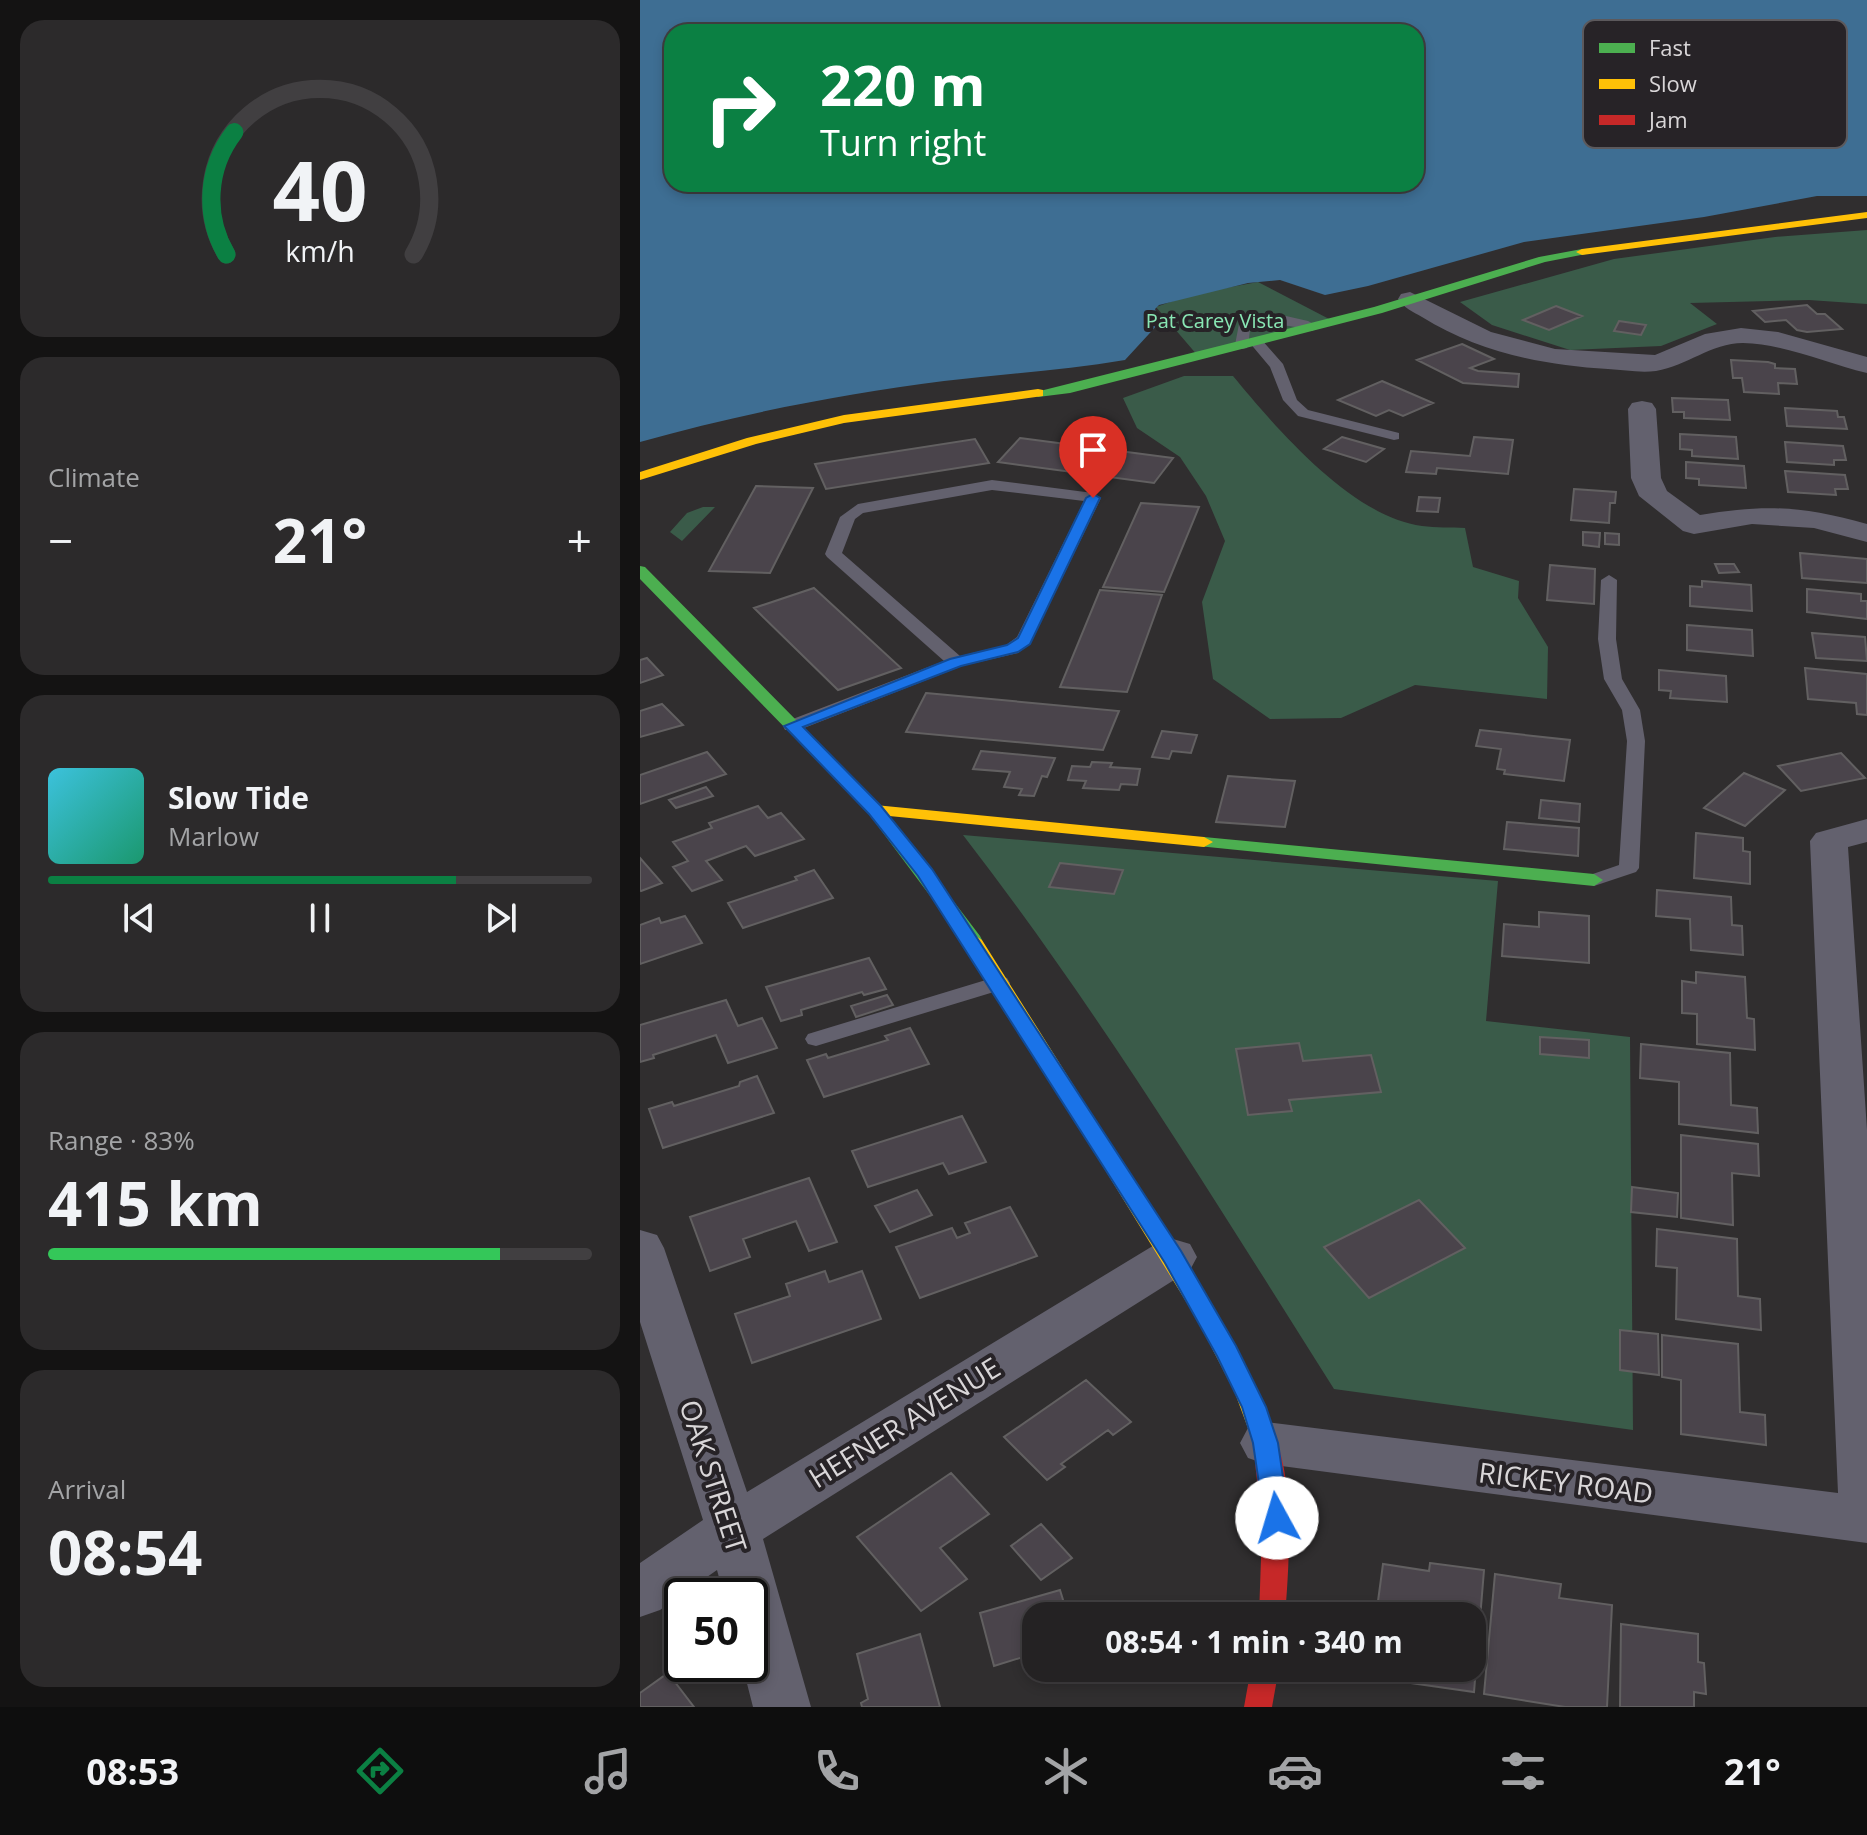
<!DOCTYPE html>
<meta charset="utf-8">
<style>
:root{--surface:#242223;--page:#2c2a2b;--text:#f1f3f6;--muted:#a3a4a6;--line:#413f41;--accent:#0b8043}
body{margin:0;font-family:"Open Sans",sans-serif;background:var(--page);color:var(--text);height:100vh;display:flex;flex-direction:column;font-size:30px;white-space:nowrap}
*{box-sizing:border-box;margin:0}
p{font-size:26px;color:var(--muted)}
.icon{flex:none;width:44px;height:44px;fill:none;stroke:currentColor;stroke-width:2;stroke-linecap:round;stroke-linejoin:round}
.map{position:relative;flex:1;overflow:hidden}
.drawer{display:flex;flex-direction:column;gap:20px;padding:20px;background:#141313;width:640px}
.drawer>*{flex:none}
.banner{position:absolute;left:24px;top:24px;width:760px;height:168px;border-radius:24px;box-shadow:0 4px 12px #0003,0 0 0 2px var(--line);background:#0b8043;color:#fff;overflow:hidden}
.speed{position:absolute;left:24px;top:1578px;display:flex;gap:16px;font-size:40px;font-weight:700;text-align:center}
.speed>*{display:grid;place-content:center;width:104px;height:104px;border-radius:50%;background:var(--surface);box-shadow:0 4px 12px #0003,0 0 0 2px var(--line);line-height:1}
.speed .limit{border:4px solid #111;border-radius:12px;background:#fff;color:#111}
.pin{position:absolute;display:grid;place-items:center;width:68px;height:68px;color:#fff;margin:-82px -34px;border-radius:50% 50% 50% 0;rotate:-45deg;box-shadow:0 0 8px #0007}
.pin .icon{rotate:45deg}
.me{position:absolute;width:88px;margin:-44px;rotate:354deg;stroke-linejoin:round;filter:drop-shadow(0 0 6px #0008)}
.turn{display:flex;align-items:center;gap:28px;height:168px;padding:0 24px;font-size:36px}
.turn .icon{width:104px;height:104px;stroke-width:2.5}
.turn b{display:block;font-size:56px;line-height:68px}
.big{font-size:60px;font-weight:700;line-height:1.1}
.drawer .widget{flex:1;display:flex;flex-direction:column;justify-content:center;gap:12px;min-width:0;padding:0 28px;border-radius:24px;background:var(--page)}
.drawer .dial{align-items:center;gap:0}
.dial svg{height:208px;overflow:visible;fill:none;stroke:var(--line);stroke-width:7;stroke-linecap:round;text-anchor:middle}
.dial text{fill:var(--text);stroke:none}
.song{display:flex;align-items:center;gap:24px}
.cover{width:96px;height:96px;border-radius:12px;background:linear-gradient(135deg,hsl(190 70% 55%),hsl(160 70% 35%))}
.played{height:8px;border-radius:4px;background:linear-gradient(90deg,var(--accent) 75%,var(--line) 75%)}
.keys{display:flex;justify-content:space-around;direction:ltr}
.heat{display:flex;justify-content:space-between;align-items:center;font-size:44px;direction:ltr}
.charge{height:12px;border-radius:6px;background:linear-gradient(90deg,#34c759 83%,var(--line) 0)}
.trip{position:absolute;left:382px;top:1602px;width:464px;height:80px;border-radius:24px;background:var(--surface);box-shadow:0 4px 12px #0003,0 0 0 2px var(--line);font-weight:700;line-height:80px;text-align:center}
.menu{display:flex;height:128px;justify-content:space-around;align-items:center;background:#0e0e0e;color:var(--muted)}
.menu .icon{width:56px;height:56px}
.menu .on{color:var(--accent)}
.menu b{font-size:36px;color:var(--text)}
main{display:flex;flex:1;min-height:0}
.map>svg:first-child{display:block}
</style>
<main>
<section class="drawer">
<div class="widget dial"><svg viewBox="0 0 100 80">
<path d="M14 69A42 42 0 1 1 86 69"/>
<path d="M14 69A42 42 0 0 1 17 22" stroke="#0b8043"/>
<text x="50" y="56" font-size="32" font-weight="700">40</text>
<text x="50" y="72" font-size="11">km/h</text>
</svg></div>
<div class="widget"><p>Climate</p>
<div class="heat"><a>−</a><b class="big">21°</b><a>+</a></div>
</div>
<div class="widget">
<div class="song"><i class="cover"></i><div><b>Slow Tide</b><p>Marlow</p></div></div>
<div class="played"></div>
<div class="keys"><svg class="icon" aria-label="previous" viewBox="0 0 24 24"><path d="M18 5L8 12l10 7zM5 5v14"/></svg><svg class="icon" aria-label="pause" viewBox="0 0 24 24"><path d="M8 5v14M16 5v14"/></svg><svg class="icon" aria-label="next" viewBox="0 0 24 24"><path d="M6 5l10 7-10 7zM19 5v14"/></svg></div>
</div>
<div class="widget"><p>Range · 83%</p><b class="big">415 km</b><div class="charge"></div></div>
<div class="widget"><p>Arrival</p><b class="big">08:54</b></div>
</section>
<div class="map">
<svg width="1227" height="1707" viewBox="0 0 1227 1707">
<rect width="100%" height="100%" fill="#302e2f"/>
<path fill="#3a5b49" d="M 1227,230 L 1227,304 L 1169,300 L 1050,303 L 1077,324 L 1021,346 L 930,350 L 852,325 L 820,302 L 974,259 L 1135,237 Z
M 618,282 L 693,321 L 558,356 L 516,307 L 553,294 Z
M 544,376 L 593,376 C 636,428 712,517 782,526 C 796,528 811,527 825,528 L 833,567 L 879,581 L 878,598 L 908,647 L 907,699 L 775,685 L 701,718 L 630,719 L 573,679 L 562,602 L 585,541 L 566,496 L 540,457 L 497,428 L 483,398 Z
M 63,507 L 75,507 L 42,541 L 30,532 L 47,513 Z
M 323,835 L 858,881 L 846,1021 L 990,1037 L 993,1430 L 694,1389 C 575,1201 459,1011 323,835 Z"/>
<path fill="#3e6e93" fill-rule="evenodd" d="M 0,0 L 1227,0 L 1227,196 L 1177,196 L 1064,217 L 884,242 L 728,286 L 685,295 L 640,280 L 608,283 L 519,305 L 515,309 L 520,322 L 485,360 C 425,370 364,374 304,381 C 202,394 99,414 0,442 ZM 32,32 L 776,32 L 776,184 L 32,184 Z"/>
<path fill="#4a444b" stroke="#626061" stroke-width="2" d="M 1167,305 L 1177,314 L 1185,314 L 1202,329 L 1167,332 L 1157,330 L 1146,320 L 1125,322 L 1113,311 Z
M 916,306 L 942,316 L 909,330 L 883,320 Z
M 979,321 L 1006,325 L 1001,335 L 974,331 Z
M 822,344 L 854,359 L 830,368 L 838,371 L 879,374 L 878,387 L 823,383 L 777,360 Z
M 1091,360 L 1128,362 L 1135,364 L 1135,368 L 1155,369 L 1157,384 L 1138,383 L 1139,394 L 1104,392 L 1102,378 L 1093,378 Z
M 742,381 L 793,403 L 763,416 L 749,410 L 736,416 L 698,400 Z
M 1032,398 L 1088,400 L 1090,420 L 1044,418 L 1044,412 L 1033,412 Z
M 1145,408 L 1197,411 L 1198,417 L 1204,417 L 1207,429 L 1147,426 Z
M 1040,434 L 1096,437 L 1098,459 L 1052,456 L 1052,450 L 1040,449 Z
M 702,437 L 744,449 L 726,462 L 684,449 Z
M 834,437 L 873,440 L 868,474 L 797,468 L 796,474 L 766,472 L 771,451 L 830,456 Z
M 380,438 L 533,458 L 514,483 L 358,462 Z
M 335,439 L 349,463 L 186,489 L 175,464 Z
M 1145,442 L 1203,446 L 1206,460 L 1194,460 L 1194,465 L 1147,462 Z
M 1046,462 L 1104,466 L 1106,488 L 1059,485 L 1059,479 L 1046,478 Z
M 1145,471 L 1205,475 L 1208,489 L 1195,489 L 1196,495 L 1148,492 Z
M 116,486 L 173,488 L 130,573 L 69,571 Z
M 934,489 L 976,492 L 975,503 L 970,503 L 969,523 L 931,520 Z
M 779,497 L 800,498 L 798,512 L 777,511 Z
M 501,503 L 559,507 L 524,592 L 463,587 Z
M 943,532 L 960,533 L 959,547 L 943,545 Z
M 965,533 L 979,534 L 979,545 L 965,544 Z
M 1160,553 L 1227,559 L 1227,583 L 1162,578 Z
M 1075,564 L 1094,564 L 1099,572 L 1079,573 Z
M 910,565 L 955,569 L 954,604 L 907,600 Z
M 1062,581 L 1111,585 L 1112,611 L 1050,606 L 1050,586 L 1062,587 Z
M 174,588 L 261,668 L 198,690 L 114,608 Z
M 1167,589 L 1221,594 L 1221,601 L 1227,601 L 1227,619 L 1167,612 Z
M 460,590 L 522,595 L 487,692 L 420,687 Z
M 1047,625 L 1112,630 L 1113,656 L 1047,650 Z
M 1172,633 L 1225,637 L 1227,661 L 1176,658 Z
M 7,658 L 23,675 L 0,683 L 0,660 Z
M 1165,668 L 1227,674 L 1227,715 L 1217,714 L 1216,703 L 1168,699 Z
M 1019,670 L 1086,676 L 1087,702 L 1030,698 L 1031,691 L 1019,690 Z
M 286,693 L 479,711 L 463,750 L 266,732 Z
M 22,704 L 43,725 L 0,737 L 0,711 Z
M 840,730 L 930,740 L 924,781 L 864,774 L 865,770 L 857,769 L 861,749 L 836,746 Z
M 522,731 L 557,735 L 551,753 L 532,751 L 529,759 L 512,757 Z
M 341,751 L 415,758 L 407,777 L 402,776 L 394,796 L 379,795 L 382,789 L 364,787 L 370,772 L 333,769 Z
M 67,752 L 86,774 L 0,804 L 0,775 Z
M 1201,753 L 1225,778 L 1161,791 L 1138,766 Z
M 452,762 L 472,763 L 470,767 L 500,769 L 497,785 L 481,784 L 479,790 L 443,788 L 446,781 L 428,780 L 432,766 L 450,767 Z
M 1104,773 L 1145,790 L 1105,826 L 1064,808 Z
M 588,776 L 655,781 L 645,827 L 576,822 Z
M 66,787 L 73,796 L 36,808 L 29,800 Z
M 901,800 L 940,804 L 939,822 L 899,818 Z
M 118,806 L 128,818 L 141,813 L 164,839 L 115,856 L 106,846 L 66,861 L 82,880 L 52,891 L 33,867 L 48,861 L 33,842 L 72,828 L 69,823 Z
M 867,822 L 939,828 L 938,856 L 864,849 Z
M 1056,833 L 1103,838 L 1103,851 L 1110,852 L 1110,884 L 1054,878 Z
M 0,858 L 22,883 L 1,891 L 0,890 Z
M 420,863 L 483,870 L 474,894 L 409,887 Z
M 174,870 L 193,898 L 103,928 L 88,903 L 157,880 L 155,877 Z
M 1017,890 L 1091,897 L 1092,925 L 1102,926 L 1103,955 L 1051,950 L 1050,919 L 1016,916 Z
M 899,912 L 949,916 L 949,963 L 862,956 L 864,924 L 899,927 Z
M 45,916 L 62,943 L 0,964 L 0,925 L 19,918 L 21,923 Z
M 229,958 L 246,989 L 224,995 L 222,992 L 161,1010 L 162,1015 L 141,1021 L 126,987 Z
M 1056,972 L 1105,977 L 1107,1018 L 1114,1019 L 1115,1050 L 1057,1044 L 1057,1014 L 1042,1013 L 1042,981 L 1056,983 Z
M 247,995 L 253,1005 L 216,1017 L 211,1006 Z
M 86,1000 L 98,1026 L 122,1018 L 137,1048 L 88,1063 L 76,1035 L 13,1055 L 14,1058 L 0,1062 L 0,1025 Z
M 270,1028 L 289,1064 L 184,1097 L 167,1060 L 186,1054 L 188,1058 L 248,1040 L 245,1036 Z
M 900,1037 L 949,1040 L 949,1058 L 900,1054 Z
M 659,1043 L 663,1061 L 731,1055 L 741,1092 L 649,1100 L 652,1111 L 608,1115 L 596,1049 Z
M 1001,1044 L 1090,1053 L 1091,1105 L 1117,1108 L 1118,1133 L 1039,1124 L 1039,1082 L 1000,1078 Z
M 117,1076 L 134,1113 L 23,1148 L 9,1109 L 32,1102 L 34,1106 L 99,1086 L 100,1082 Z
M 322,1116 L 346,1162 L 309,1174 L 303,1163 L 228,1187 L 212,1151 Z
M 1041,1135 L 1118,1144 L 1119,1176 L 1092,1173 L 1093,1225 L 1041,1218 Z
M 169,1178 L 197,1242 L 169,1251 L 156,1221 L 103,1239 L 110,1257 L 70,1271 L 50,1217 Z
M 992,1187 L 1038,1193 L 1037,1217 L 991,1212 Z
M 277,1190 L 292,1215 L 250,1232 L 235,1206 Z
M 779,1200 L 825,1248 L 729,1298 L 684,1247 Z
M 370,1207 L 397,1256 L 280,1298 L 256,1247 L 312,1228 L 317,1238 L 330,1233 L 325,1223 Z
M 1017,1229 L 1097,1239 L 1098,1296 L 1120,1299 L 1121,1330 L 1036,1319 L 1037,1268 L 1016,1266 Z
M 185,1271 L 189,1282 L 222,1271 L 241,1319 L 112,1363 L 95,1314 L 150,1296 L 146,1284 Z
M 980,1330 L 1018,1334 L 1019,1375 L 980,1370 Z
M 1022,1335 L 1098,1344 L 1100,1412 L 1125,1415 L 1126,1445 L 1041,1434 L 1041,1380 L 1022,1377 Z
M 446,1380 L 491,1422 L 473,1435 L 468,1430 L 421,1464 L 425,1467 L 407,1480 L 364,1437 Z
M 311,1473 L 349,1514 L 300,1548 L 327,1579 L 281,1611 L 217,1537 Z
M 401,1524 L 432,1558 L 401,1580 L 371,1546 Z
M 790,1563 L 844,1570 L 834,1692 L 728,1677 L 729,1668 L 832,1668 L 832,1616 L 736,1616 L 743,1564 L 789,1571 Z
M 855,1574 L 921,1584 L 919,1598 L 972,1605 L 967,1707 L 925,1707 L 844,1694 Z
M 420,1590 L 428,1616 L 396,1616 L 396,1653 L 354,1666 L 340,1613 Z
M 981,1624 L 1058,1634 L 1058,1662 L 1064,1663 L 1066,1694 L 1054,1692 L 1054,1707 L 980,1707 Z
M 280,1634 L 300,1707 L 222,1707 L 221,1703 L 228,1699 L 217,1654 Z
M 28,1673 L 54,1707 L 0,1707 L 0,1693 Z"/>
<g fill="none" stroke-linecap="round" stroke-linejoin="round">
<path fill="#63616e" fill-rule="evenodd" d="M 646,316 L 668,321 L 679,327 L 672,331 C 650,325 633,322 610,329 L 609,339 L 620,338 L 643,364 L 657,400 L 668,410 L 759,433 L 759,439 L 754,440 L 658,416 L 643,400 L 630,367 L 609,342 L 607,348 L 602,349 L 595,345 L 599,324 Z
M 352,480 L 453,493 L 461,498 L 390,644 L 378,653 L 322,666 L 159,730 L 145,730 L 143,726 L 145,722 L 304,661 L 187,557 L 185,554 L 200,517 L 218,504 ZM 352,490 L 444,501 L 377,637 L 366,645 L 320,656 L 202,553 L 215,519 L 223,513 Z
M 969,575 L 977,580 L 976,639 L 982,679 L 1000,710 L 1005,741 L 999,868 L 996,872 L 954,886 L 944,880 L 947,876 L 979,865 L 987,741 L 982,710 L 964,679 L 958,639 L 961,580 Z
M 359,976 L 367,978 L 370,983 L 367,988 L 176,1046 L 168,1044 L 165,1039 L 168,1034 Z"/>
<path fill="#63616e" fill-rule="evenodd" d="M 770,292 L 851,332 L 915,349 L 1015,355 L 1065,334 L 1101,328 L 1138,332 L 1227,357 L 1227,373 C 1186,363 1145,344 1103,343 C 1071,343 1047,366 1016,371 C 1000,373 984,370 968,369 C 902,365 838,352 782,317 C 773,312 763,307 758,299 L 761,294 Z
M 1002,401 L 1012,403 L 1016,409 L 1021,478 L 1027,491 L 1060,515 C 1126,504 1162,506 1227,524 L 1227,542 L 1174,528 L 1112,524 L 1054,534 L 1043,531 L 999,496 L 991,478 L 988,409 L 992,403 Z
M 1227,819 L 1227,842 L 1208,847 L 1227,1130 L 1227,1543 L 626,1464 L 608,1458 L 600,1443 L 608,1428 L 626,1422 L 1198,1493 L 1170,841 L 1176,833 Z
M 0,1230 L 17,1235 L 24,1248 L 107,1492 L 516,1244 L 533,1239 L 550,1244 L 557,1257 L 550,1270 L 123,1539 L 171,1707 L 113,1707 L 102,1664 L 110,1664 L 110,1596 L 84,1596 L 77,1570 L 20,1610 L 0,1617 L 0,1563 L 63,1520 L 0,1322 Z"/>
<path fill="#4caf50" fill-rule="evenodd" d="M 942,249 L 946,250 L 946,254 L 905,262 L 742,313 L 430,393 L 398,397 L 392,393 L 734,307 L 899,257 Z
M 0,566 L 5,567 L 241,806 L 340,936 L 342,940 L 340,944 L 326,944 L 229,814 L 0,579 Z
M 564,837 L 954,874 L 963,880 L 954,886 L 558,846 L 555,842 L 558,838 Z"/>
<path fill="#ffc107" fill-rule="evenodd" d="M 1227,212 L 1227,218 L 942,255 L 936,252 L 942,249 Z
M 398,389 L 403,390 L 403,396 L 204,423 L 116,444 L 0,480 L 0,472 L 107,438 L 204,415 Z
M 235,805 L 564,837 L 573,842 L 564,847 L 229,814 L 226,810 L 229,806 Z
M 333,934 L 342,940 L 575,1310 L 619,1393 L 637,1443 L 634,1450 L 625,1453 L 616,1450 L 595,1393 L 558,1321 L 324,940 Z"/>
<path fill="#c62828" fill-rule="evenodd" d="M 625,1433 L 634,1436 C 655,1479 649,1568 645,1616 L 619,1616 L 622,1529 L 613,1443 L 616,1436 Z
M 611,1668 L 639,1668 L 632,1707 L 604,1707 Z"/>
</g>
<path fill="#1a73e8" stroke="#114b97" stroke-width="2" d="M 453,494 L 460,498 L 390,644 L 378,652 L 321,666 L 163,727 L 241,806 L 292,869 L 541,1251 L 596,1346 L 626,1407 L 638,1443 L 649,1518 L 646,1526 L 637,1529 L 627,1526 L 624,1518 L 613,1443 L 602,1407 L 577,1356 L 525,1263 L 278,876 L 229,814 L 144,726 L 310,659 L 367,645 L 378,638 L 446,498 Z"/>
<g text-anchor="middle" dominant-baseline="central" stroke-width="8" stroke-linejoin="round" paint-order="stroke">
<g font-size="20" fill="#89e7b4" stroke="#272327">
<text x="575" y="320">Pat Carey Vista</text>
</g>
<g font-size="28" fill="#d9d6d8" stroke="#272327">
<text transform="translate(264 1422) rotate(-32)">HEFNER AVENUE</text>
<text transform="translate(74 1476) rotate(72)">OAK STREET</text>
<text transform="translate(926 1482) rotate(7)">RICKEY ROAD</text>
</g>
</g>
<rect x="943" y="20" width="264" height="128" rx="12" fill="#272327" stroke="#5c595c" stroke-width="2"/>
<rect x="959" y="43" width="36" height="10" fill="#4caf50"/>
<rect x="959" y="79" width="36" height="10" fill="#ffc107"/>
<rect x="959" y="115" width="36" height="10" fill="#c62828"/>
<g font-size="22" fill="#d9d6d8">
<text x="1009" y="56">Fast</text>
<text x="1009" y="92">Slow</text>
<text x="1009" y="128">Jam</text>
</g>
</svg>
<div class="speed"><div class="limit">50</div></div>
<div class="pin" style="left:453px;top:498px;background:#d93025"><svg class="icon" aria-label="arrive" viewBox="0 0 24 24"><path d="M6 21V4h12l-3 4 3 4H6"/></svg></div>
<svg class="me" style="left:637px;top:1518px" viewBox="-20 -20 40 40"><circle r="19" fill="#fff"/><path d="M0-13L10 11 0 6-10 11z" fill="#1a73e8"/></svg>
<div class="trip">08:54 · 1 min · 340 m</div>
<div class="banner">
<div class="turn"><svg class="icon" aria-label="right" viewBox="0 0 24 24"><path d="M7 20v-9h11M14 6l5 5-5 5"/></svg><div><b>220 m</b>Turn right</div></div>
</div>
</div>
</main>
<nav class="menu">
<b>08:53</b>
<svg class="icon on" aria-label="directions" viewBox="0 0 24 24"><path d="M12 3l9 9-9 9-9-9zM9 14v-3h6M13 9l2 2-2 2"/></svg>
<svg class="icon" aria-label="music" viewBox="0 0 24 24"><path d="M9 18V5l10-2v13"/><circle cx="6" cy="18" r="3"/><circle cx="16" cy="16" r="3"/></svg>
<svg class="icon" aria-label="phone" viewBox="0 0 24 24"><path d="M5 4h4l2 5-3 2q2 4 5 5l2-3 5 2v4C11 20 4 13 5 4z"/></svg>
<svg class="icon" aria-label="climate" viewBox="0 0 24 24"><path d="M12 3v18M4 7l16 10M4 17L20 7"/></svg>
<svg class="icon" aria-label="car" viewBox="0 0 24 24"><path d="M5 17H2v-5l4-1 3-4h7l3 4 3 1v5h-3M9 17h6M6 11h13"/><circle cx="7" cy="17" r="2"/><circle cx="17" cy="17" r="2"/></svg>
<svg class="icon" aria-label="filters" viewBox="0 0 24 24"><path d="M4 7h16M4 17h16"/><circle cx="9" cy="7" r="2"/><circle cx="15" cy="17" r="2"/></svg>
<b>21°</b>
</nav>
